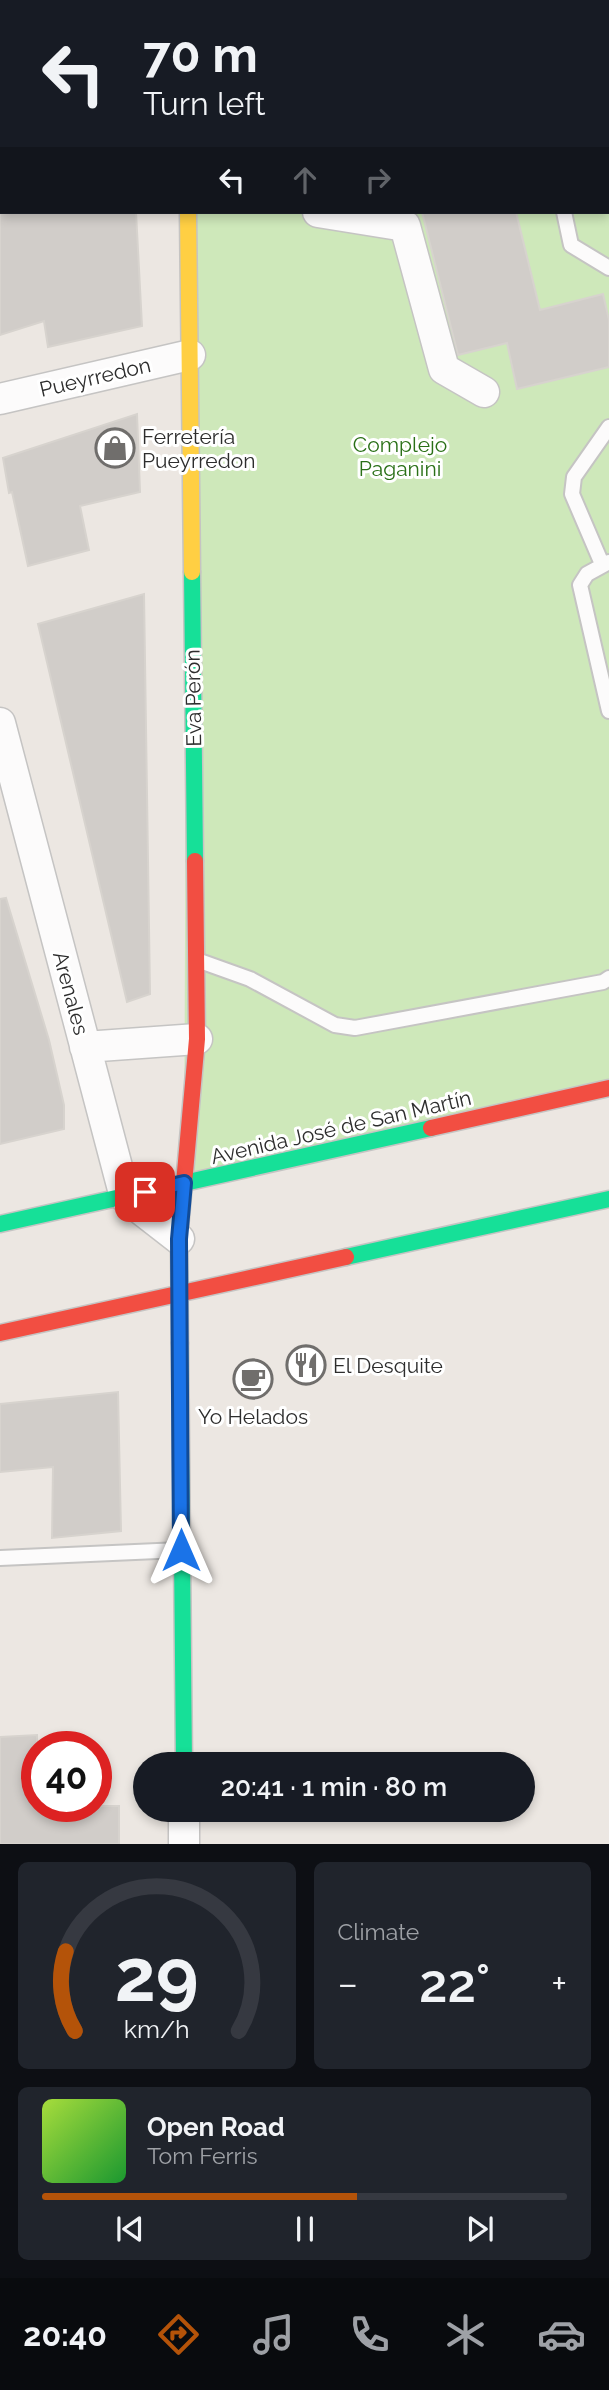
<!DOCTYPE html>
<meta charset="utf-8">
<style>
:root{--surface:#171b24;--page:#20242c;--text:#f1f3f6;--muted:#9ea1a6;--line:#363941;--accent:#b45309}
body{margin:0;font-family:Raleway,sans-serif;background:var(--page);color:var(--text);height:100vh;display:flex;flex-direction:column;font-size:26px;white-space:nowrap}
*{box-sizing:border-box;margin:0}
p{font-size:23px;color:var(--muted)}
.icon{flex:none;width:38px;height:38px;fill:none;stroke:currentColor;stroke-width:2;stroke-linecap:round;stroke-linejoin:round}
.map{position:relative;height:1844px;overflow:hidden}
.side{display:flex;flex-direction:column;gap:18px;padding:18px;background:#0d0f14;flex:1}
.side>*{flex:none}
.top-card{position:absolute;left:0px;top:0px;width:609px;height:214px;box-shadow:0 4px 10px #0003;background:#171b24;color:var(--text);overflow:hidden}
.speed{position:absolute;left:21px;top:1731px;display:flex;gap:14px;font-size:35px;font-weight:700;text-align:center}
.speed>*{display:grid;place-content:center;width:91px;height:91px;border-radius:50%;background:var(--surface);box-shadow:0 4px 10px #0003;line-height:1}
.speed .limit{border:10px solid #d22;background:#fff;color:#111}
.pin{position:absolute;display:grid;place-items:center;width:60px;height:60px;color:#fff;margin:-30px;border-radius:14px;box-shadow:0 4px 10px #0006}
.me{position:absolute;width:77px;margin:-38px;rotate:0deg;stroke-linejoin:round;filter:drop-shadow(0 0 5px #0008)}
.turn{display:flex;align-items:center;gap:24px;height:147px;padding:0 28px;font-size:32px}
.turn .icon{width:91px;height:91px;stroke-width:2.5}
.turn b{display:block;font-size:49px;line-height:60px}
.lanes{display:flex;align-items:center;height:66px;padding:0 28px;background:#0003;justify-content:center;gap:35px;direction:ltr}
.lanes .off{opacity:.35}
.big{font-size:52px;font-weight:600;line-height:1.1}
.side .card{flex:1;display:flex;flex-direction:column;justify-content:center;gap:10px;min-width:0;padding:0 24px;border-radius:10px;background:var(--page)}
.side .dial{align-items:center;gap:0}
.dial svg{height:182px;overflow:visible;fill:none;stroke:var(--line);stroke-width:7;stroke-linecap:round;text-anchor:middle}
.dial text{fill:var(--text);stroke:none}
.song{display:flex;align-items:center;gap:21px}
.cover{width:84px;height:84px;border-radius:10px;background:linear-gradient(135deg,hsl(80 70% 55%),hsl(130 70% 35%))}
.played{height:7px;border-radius:4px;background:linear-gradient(90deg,var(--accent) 60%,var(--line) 60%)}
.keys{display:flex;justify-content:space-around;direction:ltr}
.heat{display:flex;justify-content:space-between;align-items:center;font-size:38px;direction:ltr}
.side .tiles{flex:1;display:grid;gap:18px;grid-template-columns:1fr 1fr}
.card:last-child{grid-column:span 2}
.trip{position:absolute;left:133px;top:1752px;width:402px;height:70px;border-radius:35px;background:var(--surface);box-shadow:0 4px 10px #0003;font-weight:600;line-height:70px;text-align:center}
.menu{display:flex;height:112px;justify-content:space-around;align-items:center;background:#090b0e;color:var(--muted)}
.menu .icon{width:49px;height:49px}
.menu .current{color:var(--accent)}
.menu b{font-size:32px;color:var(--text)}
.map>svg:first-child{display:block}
</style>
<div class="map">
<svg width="609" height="1844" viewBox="0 0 609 1844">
<rect width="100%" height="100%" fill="#ece7e2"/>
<path fill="#cee8ba" d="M 186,0 L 609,0 L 609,1088 L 184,1183 L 188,212 L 607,212 L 607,2 Z"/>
<path fill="#d1cdc9" stroke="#d7d3ce" stroke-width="2" d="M 0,212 L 136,212 L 142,326 L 48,347 L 44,321 L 0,335 Z
M 422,212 L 516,212 L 540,310 L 603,294 L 609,320 L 609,367 L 517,389 L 507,343 L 458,355 Z
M 137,414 L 140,492 L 80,506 L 89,550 L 28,566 L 12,492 L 9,493 L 3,458 Z
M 144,594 L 150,994 L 127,1002 L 38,624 Z
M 6,898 L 49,1040 L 64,1105 L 64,1129 L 0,1144 L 0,899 Z
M 118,1392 L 121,1531 L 52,1538 L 53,1467 L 0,1472 L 0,1404 Z
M 37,1735 L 37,1806 L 119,1806 L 119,1844 L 0,1844 L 0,1737 Z"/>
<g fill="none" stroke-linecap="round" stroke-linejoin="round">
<g stroke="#c5c4c3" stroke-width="18">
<path id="lane" d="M 607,12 L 609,11
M 607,105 L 609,113
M 564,212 L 571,245 L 609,268
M 609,562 L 587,574 L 580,585 L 609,711
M 602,564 L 572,494 L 574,477 L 609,427
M 197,960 L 250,979 L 335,1025 L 355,1028 L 603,982 L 609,978
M 0,1558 L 180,1550"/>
</g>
<g stroke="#c5c4c3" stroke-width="33">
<path id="street" d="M 186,0 L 186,2
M 318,212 L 405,226 L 444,369 L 484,392
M 0,399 L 190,355
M 0,723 L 125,1197 L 179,1239
M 85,1047 L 197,1039
M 184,1810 L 184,1844"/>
</g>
<g stroke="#c5c4c3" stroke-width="19">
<path id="fast" d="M 192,572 L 195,861
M 0,1224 L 431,1128
M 346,1257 L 609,1199
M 180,1343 L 184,1764"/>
</g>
<g stroke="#c5c4c3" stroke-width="19">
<path id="slow" d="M 188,212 L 192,572"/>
</g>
<g stroke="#c5c4c3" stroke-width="19">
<path id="jam" d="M 431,1128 L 609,1088
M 0,1333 L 346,1257
M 180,1343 L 179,1239 L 197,1039 L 195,861"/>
</g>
<use href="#lane" stroke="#fcfbfb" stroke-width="14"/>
<use href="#street" stroke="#fcfbfb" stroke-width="30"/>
<use href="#fast" stroke="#16e098" stroke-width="16"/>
<use href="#slow" stroke="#ffcf43" stroke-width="16"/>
<use href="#jam" stroke="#f24e42" stroke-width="16"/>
</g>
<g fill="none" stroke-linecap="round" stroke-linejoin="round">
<g stroke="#114b97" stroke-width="18">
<path id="route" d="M 145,1192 L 184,1183 L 179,1239 L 181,1550"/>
</g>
<use href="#route" stroke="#1a73e8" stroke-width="12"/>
</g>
<defs>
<g id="shop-ring" transform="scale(2.0125)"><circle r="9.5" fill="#fff" stroke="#706e6c" stroke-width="1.5"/><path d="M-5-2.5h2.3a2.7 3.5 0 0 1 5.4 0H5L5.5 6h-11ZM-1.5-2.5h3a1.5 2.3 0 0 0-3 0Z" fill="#706e6c"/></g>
<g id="restaurant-ring" transform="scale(2.0125)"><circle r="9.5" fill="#fff" stroke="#706e6c" stroke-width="1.5"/><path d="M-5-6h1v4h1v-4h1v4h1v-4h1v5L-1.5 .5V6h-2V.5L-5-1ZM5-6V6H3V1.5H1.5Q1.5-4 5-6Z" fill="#706e6c"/></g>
<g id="cafe-ring" transform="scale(2.0125)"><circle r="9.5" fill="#fff" stroke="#706e6c" stroke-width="1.5"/><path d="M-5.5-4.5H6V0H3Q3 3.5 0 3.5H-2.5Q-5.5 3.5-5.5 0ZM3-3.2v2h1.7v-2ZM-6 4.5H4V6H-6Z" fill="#706e6c"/></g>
</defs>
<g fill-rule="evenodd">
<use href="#shop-ring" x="115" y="448"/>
<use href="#restaurant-ring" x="306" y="1365"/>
<use href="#cafe-ring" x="253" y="1379"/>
</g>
<g text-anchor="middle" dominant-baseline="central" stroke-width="6" stroke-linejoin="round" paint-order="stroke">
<g font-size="21" fill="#2d2d2d" stroke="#fff">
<text transform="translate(95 377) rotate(-13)">Pueyrredon</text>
<text transform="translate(193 698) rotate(-91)">Eva Perón</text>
<text transform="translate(71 993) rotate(75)">Arenales</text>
<text transform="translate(341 1127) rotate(-13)">Avenida José de San Martín</text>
</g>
<g font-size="21" fill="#2d2d2d" stroke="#fff" text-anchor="start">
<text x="142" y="436">Ferretería<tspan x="142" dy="24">Pueyrredon</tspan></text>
<text x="333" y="1365">El Desquite</text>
<text x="253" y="1416" text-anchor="middle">Yo Helados</text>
</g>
<g font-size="21" fill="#2a7017" stroke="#fff">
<text x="400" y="444">Complejo<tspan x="400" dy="24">Paganini</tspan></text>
</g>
</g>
</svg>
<div class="speed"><div class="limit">40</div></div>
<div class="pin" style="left:145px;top:1192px;background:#d93025"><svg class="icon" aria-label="arrive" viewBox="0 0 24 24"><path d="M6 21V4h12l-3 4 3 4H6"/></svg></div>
<svg class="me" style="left:181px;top:1550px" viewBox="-20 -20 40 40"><path d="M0-17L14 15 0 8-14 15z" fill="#1a73e8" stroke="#fff" stroke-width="4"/></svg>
<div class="trip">20:41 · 1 min · 80 m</div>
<div class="top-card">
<div class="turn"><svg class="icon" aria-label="left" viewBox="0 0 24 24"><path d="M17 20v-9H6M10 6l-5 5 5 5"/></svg><div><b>70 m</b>Turn left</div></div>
<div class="lanes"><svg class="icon" aria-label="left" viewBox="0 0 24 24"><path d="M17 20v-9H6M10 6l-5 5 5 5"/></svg><svg class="icon off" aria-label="ahead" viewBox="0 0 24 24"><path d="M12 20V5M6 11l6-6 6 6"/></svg><svg class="icon off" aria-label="right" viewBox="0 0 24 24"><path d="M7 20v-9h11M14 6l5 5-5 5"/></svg></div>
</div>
</div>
<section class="side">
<div class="tiles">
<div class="card dial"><svg viewBox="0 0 100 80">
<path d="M14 69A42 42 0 1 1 86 69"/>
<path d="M14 69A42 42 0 0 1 10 34" stroke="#b45309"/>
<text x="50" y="56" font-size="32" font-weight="700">29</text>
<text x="50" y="72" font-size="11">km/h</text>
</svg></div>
<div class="card"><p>Climate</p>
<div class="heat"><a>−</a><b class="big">22°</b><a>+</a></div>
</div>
<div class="card">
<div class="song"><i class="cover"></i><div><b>Open Road</b><p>Tom Ferris</p></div></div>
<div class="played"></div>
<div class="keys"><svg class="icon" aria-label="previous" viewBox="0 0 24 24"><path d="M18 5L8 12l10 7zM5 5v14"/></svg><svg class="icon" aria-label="pause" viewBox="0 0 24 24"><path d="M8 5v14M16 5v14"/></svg><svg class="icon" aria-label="next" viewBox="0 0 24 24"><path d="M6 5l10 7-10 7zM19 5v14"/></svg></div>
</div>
</div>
</section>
<nav class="menu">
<b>20:40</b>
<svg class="icon current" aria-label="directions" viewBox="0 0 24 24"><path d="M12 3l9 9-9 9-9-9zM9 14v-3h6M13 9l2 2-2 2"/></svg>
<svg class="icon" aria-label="music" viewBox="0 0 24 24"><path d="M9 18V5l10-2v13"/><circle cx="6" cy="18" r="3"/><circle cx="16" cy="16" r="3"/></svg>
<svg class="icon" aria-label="phone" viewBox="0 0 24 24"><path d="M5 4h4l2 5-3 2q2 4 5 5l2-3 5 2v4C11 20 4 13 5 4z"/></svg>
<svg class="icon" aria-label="climate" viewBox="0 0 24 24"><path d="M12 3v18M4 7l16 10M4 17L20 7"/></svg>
<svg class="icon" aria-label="car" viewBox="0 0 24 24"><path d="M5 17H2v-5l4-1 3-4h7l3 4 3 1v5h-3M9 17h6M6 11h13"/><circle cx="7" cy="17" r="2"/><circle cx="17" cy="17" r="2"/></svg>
</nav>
